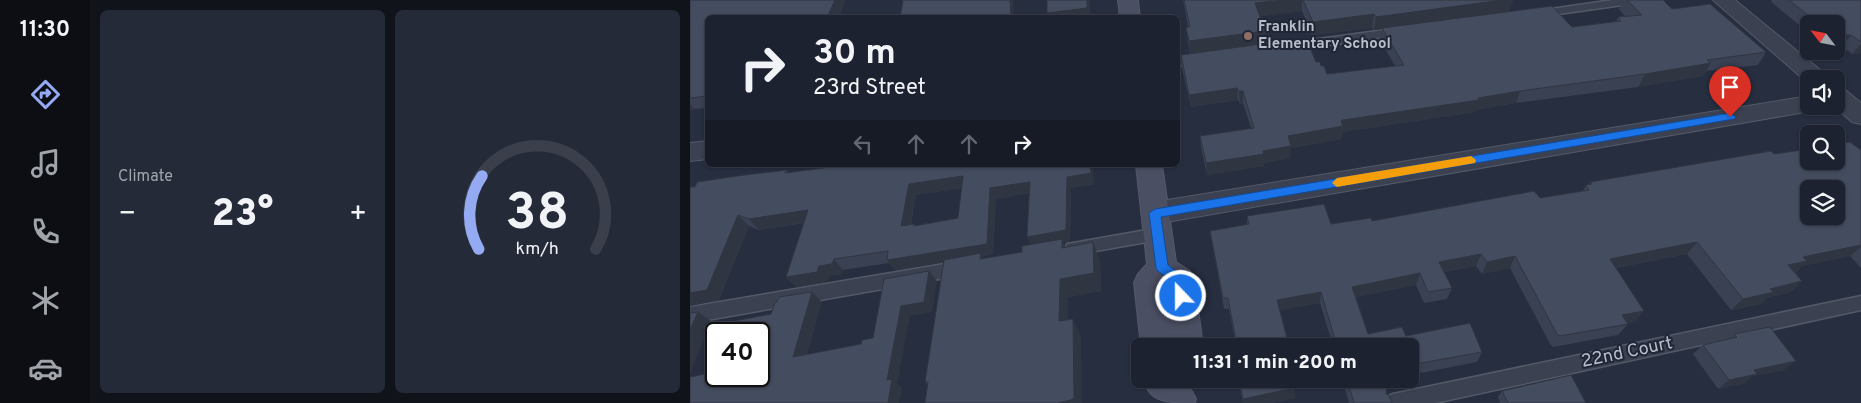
<!DOCTYPE html>
<html lang="en">
<head>
<meta charset="utf-8">
<style>
	:root { --surface:#1d2230; --page:#252a38; --text:#f1f3f6; --muted:#a0a4ab; --line:#3b3f4c; --accent:#94abf4 }
	body { margin:0; font-family:Overpass,sans-serif; background:var(--page); color:var(--text); height:100vh; display:flex; flex-direction:column; font-size:19px; white-space:nowrap }
	* { box-sizing:border-box; margin:0 }
	p { font-size:16px; color:var(--muted) }
	.icon { flex:none; width:28px; height:28px; fill:none; stroke:currentColor; stroke-width:2; stroke-linecap:round; stroke-linejoin:round }
	.map { position:relative; flex:1; overflow:hidden }
	.sheet { display:flex; flex-direction:column; gap:10px; padding:10px; background:#10131a; width:600px }
	.sheet>* { flex:none }
	.top-card { position:absolute; left:15px; top:15px; width:475px; height:152px; border-radius:8px; box-shadow:0 1px 4px #0004,0 0 0 1px var(--line); background:#1d2230; color:var(--text); overflow:hidden }
	.needle { width:32px; rotate:302deg }
	.fabs { position:absolute; left:1110px; top:15px; display:grid; gap:10px }
	.fabs a { display:grid; place-items:center; width:45px; height:45px; border-radius:8px; background:var(--surface); box-shadow:0 1px 4px #0004,0 0 0 1px var(--line); font-size:25px }
	.speed { position:absolute; left:15px; top:322px; display:flex; gap:10px; font-size:25px; font-weight:700; text-align:center }
	.speed>* { display:grid; place-content:center; width:65px; height:65px; border-radius:50%; background:var(--surface); box-shadow:0 1px 4px #0004,0 0 0 1px var(--line); line-height:1 }
	.speed .limit { border:2px solid #111; border-radius:8px; background:#fff; color:#111 }
	.pin { position:absolute; display:grid; place-items:center; width:42px; height:42px; color:#fff; margin:-51px -21px; border-radius:50% 50% 50% 0; rotate:-45deg; box-shadow:0 0 5px #0007 }
	.pin .icon { rotate:45deg }
	.me { position:absolute; width:55px; margin:-28px; rotate:338deg; stroke-linejoin:round; filter:drop-shadow(0 0 4px #0008) }
	.turn { display:flex; align-items:center; gap:18px; height:105px; padding:0 25px; font-size:22px }
	.turn .icon { width:65px; height:65px; stroke-width:2.5 }
	.turn b { display:block; font-size:35px; line-height:42px }
	.lanes { display:flex; align-items:center; height:48px; padding:0 25px; background:#0003; justify-content:center; gap:25px; direction:ltr }
	.lanes .off { opacity:.35 }
	.big { font-size:38px; font-weight:800; line-height:1.1 }
	.sheet .tile { flex:1; display:flex; flex-direction:column; justify-content:center; gap:8px; min-width:0; padding:0 18px; border-radius:8px; background:var(--page) }
	.sheet .dial { align-items:center; gap:0 }
	.dial svg { height:130px; overflow:visible; fill:none; stroke:var(--line); stroke-width:7; stroke-linecap:round; text-anchor:middle }
	.dial text { fill:var(--text); stroke:none }
	.heat { display:flex; justify-content:space-between; align-items:center; font-size:28px; direction:ltr }
	.sheet .tiles { flex:1; display:grid; gap:10px; grid-template-columns:repeat(2,1fr) }
	.trip { position:absolute; left:441px; top:338px; width:288px; height:50px; border-radius:8px; background:var(--surface); box-shadow:0 1px 4px #0004,0 0 0 1px var(--line); font-weight:800; line-height:50px; text-align:center }
	main { display:flex; flex:1; min-height:0 }
	.menu { display:flex; flex-direction:column; width:90px; justify-content:space-around; align-items:center; background:#0c0e13; color:var(--muted) }
	.menu .icon { width:35px; height:35px }
	.menu .current { color:var(--accent) }
	.menu b { font-size:22px; color:var(--text) }
	.map>svg:first-child { display:block }
</style>
</head>
<body>
<main>
<nav class="menu">
<b>11:30</b>
<svg class="icon current" aria-label="directions" viewBox="0 0 24 24"><path d="M12 3l9 9-9 9-9-9zM9 14v-3h6M13 9l2 2-2 2"/></svg>
<svg class="icon" aria-label="music" viewBox="0 0 24 24"><path d="M9 18V5l10-2v13"/><circle cx="6" cy="18" r="3"/><circle cx="16" cy="16" r="3"/></svg>
<svg class="icon" aria-label="phone" viewBox="0 0 24 24"><path d="M5 4h4l2 5-3 2q2 4 5 5l2-3 5 2v4C11 20 4 13 5 4z"/></svg>
<svg class="icon" aria-label="climate" viewBox="0 0 24 24"><path d="M12 3v18M4 7l16 10M4 17L20 7"/></svg>
<svg class="icon" aria-label="car" viewBox="0 0 24 24"><path d="M5 17H2v-5l4-1 3-4h7l3 4 3 1v5h-3M9 17h6M6 11h13"/><circle cx="7" cy="17" r="2"/><circle cx="17" cy="17" r="2"/></svg>
</nav>
<section class="sheet">
<div class="tiles">
<div class="tile"><p>Climate</p>
<div class="heat"><a>−</a><b class="big">23°</b><a>+</a></div>
</div>
<div class="tile dial"><svg viewBox="0 0 100 80">
<path d="M14 69A42 42 0 1 1 86 69"/>
<path d="M14 69A42 42 0 0 1 16 24" stroke="#94abf4"/>
<text x="50" y="56" font-size="32" font-weight="700">38</text>
<text x="50" y="72" font-size="11">km/h</text>
</svg></div>
</div>
</section>
<div class="map">
<svg width="1171" height="403" viewBox="0 0 1171 403">
	<rect width="100%" height="100%" fill="#272e40"/>
	<g fill="none" stroke-linecap="round" stroke-linejoin="round">
		<g stroke="#535967" stroke-width="3">
			<path id="lane" d="M 923,0 L 953,0 L 947,3 L 847,17 L 841,14 L 847,11 Z
				M 710,28 L 716,32 L 714,34 L 599,51 L 593,47 L 599,43 Z
				M 512,55 L 518,59 L 516,62 L 488,66 L 488,58 Z
				M 468,228 L 474,230 L 476,234 L 474,238 L 468,240 L 383,255 L 377,254 L 375,249 L 377,244 L 383,243 Z
				M 272,261 L 278,263 L 280,268 L 278,273 L 272,275 L 0,323 L 0,307 Z
				M 1171,296 L 1171,310 L 745,403 L 694,403 L 696,397 L 703,394 Z"/>
		</g>
		<g stroke="#535967" stroke-width="2">
			<path id="street" d="M 1023,0 L 1045,0 L 1135,74 L 1138,79 L 1119,79 L 1119,84 Z
				M 1146,87 L 1154,89 L 1171,103 L 1171,124 L 1162,122 L 1144,106 L 1146,106 Z
				M 1119,96 L 1119,106 L 1130,106 L 1127,110 L 465,224 L 455,221 L 451,213 L 455,205 L 465,202 Z
				M 18,141 L 18,159 L 0,161 L 0,143 Z"/>
		</g>
		<g stroke="#535967" stroke-width="2">
			<path id="secondary" d="M 428,0 L 448,0 L 450,18 L 430,18 Z
				M 446,165 L 472,165 L 486,262 L 500,271 L 504,280 L 513,346 L 451,346 L 444,283 L 448,274 L 457,264 Z
				M 454,379 C 479,377 495,373 506,399 L 505,403 C 480,403 458,403 454,379 Z"/>
		</g>
		<use href="#lane" fill="#3b4150" fill-rule="evenodd"/>
		<use href="#street" fill="#3b4150" fill-rule="evenodd"/>
		<use href="#secondary" fill="#4a4f63" fill-rule="evenodd"/>
	</g>
	<path fill="#3a4152" fill-rule="evenodd" d="M 0,0 L 18,18 L 18,108 L 5,109 L 0,111 Z
		M 493,0 L 823,0 L 819,11 L 882,27 L 926,22 L 928,17 L 935,17 L 929,9 L 933,0 L 973,0 L 982,9 L 1076,52 L 1068,65 L 1016,71 L 1013,76 L 948,87 L 826,103 L 786,110 L 785,112 L 653,132 L 652,139 L 601,148 L 600,158 L 574,163 L 574,166 L 517,175 L 511,148 L 510,136 L 561,128 L 553,103 L 550,104 L 548,100 L 501,107 L 492,68 L 491,55 L 500,54 L 496,27 L 498,27 ZM 612,11 L 622,35 L 682,28 L 684,30 L 692,29 L 690,40 L 705,66 L 637,74 L 631,66 L 626,62 L 575,44 L 575,31 L 570,16 Z
		M 1082,0 L 1171,0 L 1171,53 L 1162,54 L 1152,46 L 1146,46 L 1146,24 L 1119,24 L 1119,33 L 1081,2 Z
		M 1171,150 L 1171,268 L 1160,256 L 1112,266 L 1105,273 L 1112,281 L 1099,293 L 1078,297 L 1071,304 L 1041,310 L 997,254 L 925,268 L 945,322 L 937,323 L 938,324 L 928,335 L 863,347 L 860,344 L 820,268 L 792,274 L 786,266 L 754,272 L 762,288 L 757,299 L 734,303 L 726,285 L 666,297 L 678,334 L 716,336 L 792,352 L 787,362 L 720,375 L 720,346 L 643,346 L 630,303 L 590,310 L 599,346 L 546,346 L 539,309 L 534,309 L 520,231 L 557,225 L 557,216 L 641,224 L 682,221 L 850,198 L 893,191 L 896,185 L 899,185 L 900,182 L 1084,154 Z
		M 97,170 L 99,173 L 404,184 L 381,188 L 380,241 L 373,242 L 375,247 L 410,261 L 411,291 L 378,297 L 378,320 L 391,336 L 238,385 L 235,382 L 254,262 L 205,270 L 199,263 L 153,270 L 152,274 L 139,276 L 137,282 L 107,287 L 96,277 L 114,223 L 69,230 L 59,226 L 29,300 L 0,306 L 0,187 ZM 272,188 L 268,218 L 226,226 L 224,224 L 221,224 L 226,195 ZM 339,193 L 337,237 L 341,245 L 332,252 L 294,258 L 292,256 L 303,254 L 306,199 Z
		M 1044,334 L 1094,370 L 1063,376 L 1055,383 L 1028,389 L 1003,354 L 1013,345 L 1038,339 Z
		M 548,379 L 603,379 L 605,388 L 605,398 L 582,403 L 553,403 Z
		M 652,379 L 699,379 L 694,380 L 696,394 L 702,403 L 659,403 Z
		M 812,391 L 896,403 L 810,403 L 808,397 Z"/>
	<path fill="#303542" d="M 145,0 L 156,0 L 149,18 L 137,18 Z
		M 320,0 L 323,0 L 324,18 L 321,18 Z
		M 397,0 L 400,0 L 400,18 L 358,18 L 357,13 Z
		M 595,0 L 612,0 L 612,11 L 566,17 L 565,3 Z
		M 812,0 L 823,0 L 819,12 L 684,30 L 686,17 Z
		M 684,14 L 682,28 L 622,35 L 623,22 Z
		M 575,31 L 575,45 L 500,54 L 499,41 Z
		M 1156,35 L 1161,35 L 1152,46 L 1147,46 Z
		M 1171,44 L 1171,53 L 1162,54 Z
		M 1021,63 L 1013,76 L 948,87 L 955,74 Z
		M 547,88 L 548,100 L 501,107 L 499,95 Z
		M 549,91 L 553,91 L 553,103 L 550,104 Z
		M 830,91 L 826,103 L 786,110 L 785,112 L 653,132 L 652,139 L 601,148 L 600,158 L 574,163 L 574,166 L 517,175 L 516,163 L 573,151 L 598,136 L 651,121 L 653,120 Z
		M 0,104 L 5,109 L 0,111 Z
		M 400,165 L 403,165 L 404,184 L 381,188 L 380,241 L 373,242 L 380,258 L 342,247 L 337,237 L 377,177 Z
		M 273,176 L 279,187 L 226,195 L 218,236 L 211,226 L 219,184 Z
		M 340,182 L 345,192 L 306,199 L 303,254 L 292,256 L 302,271 L 290,259 L 290,256 L 205,270 L 197,260 L 297,244 L 300,188 Z
		M 118,210 L 128,220 L 69,230 L 59,219 Z
		M 48,215 L 59,226 L 29,300 L 0,306 L 0,293 Z
		M 403,242 L 410,261 L 411,291 L 378,297 L 378,338 L 369,321 L 370,279 Z
		M 1007,242 L 997,254 L 911,270 L 920,259 Z
		M 1171,245 L 1171,247 L 1160,256 L 1112,266 L 1104,273 L 1098,265 L 1113,257 Z
		M 791,254 L 786,266 L 745,273 L 749,262 Z
		M 825,256 L 820,268 L 792,274 L 797,262 Z
		M 144,259 L 153,270 L 152,274 L 139,276 L 137,282 L 107,287 L 96,277 L 129,266 Z
		M 239,271 L 247,281 L 242,312 L 220,316 L 207,384 L 212,388 L 209,403 L 198,403 L 197,380 L 211,306 Z
		M 730,273 L 726,285 L 661,298 L 662,287 Z
		M 1112,281 L 1099,293 L 1078,297 L 1071,304 L 1041,310 L 1053,299 L 1080,289 Z
		M 122,292 L 132,302 L 114,366 L 103,357 Z
		M 631,292 L 630,303 L 587,311 L 587,300 Z
		M 954,311 L 945,322 L 923,326 L 932,315 Z
		M 8,312 L 21,321 L 0,374 L 0,330 Z
		M 383,319 L 391,336 L 392,403 L 367,403 Z
		M 1106,361 L 1094,370 L 1063,376 L 1055,383 L 1028,389 L 1039,380 L 1064,370 Z
		M 605,388 L 605,398 L 582,403 L 553,403 L 553,399 Z"/>
	<path fill="#444c5f" stroke="#303542" fill-rule="evenodd" d="M 0,0 L 145,0 L 137,18 L 18,18 L 18,96 L 0,98 Z
		M 213,0 L 320,0 L 321,18 L 210,18 Z
		M 357,0 L 397,0 L 397,8 L 357,13 Z
		M 494,0 L 595,0 L 565,3 L 575,31 L 499,41 L 496,27 L 500,27 Z
		M 613,0 L 812,0 L 686,17 L 684,14 L 623,22 Z
		M 937,0 L 973,0 L 982,9 L 1020,4 L 1076,52 L 1017,60 L 1021,63 L 955,74 L 830,91 L 788,98 L 789,100 L 653,120 L 651,121 L 653,126 L 598,136 L 601,146 L 573,151 L 574,154 L 516,163 L 510,136 L 564,128 L 553,91 L 549,91 L 547,88 L 499,95 L 491,55 L 578,43 L 579,45 L 617,41 L 626,62 L 630,62 L 631,66 L 634,66 L 637,74 L 714,65 L 692,28 L 862,6 L 882,27 L 931,21 L 928,17 L 952,15 Z
		M 1099,0 L 1171,0 L 1171,42 L 1161,35 L 1156,35 L 1152,32 L 1146,33 L 1146,24 L 1129,24 Z
		M 1160,142 L 1171,150 L 1171,245 L 1113,257 L 1117,261 L 1098,265 L 1112,281 L 1080,289 L 1084,292 L 1053,299 L 1007,242 L 920,259 L 954,311 L 932,315 L 938,324 L 870,336 L 867,334 L 825,256 L 797,262 L 791,254 L 749,262 L 762,288 L 738,292 L 730,273 L 662,287 L 678,334 L 712,327 L 716,336 L 780,323 L 792,352 L 720,365 L 720,346 L 647,346 L 631,292 L 587,300 L 599,346 L 547,346 L 538,298 L 533,298 L 520,231 L 559,224 L 557,216 L 634,204 L 641,224 L 681,218 L 682,221 L 844,191 L 850,198 L 899,190 L 896,185 L 902,184 L 900,182 L 1081,151 L 1084,154 L 1119,149 L 1119,161 L 1146,161 L 1146,144 ZM 1119,189 L 1146,189 L 1146,216 L 1119,216 Z
		M 156,165 L 400,165 L 401,173 L 377,177 L 376,230 L 337,237 L 340,182 L 300,188 L 297,244 L 197,260 L 198,251 L 144,259 L 142,264 L 129,266 L 127,272 L 96,277 L 118,210 L 59,219 L 48,215 L 17,290 L 0,293 L 0,187 L 5,187 L 7,182 L 47,176 L 97,170 L 95,173 ZM 273,176 L 268,218 L 224,226 L 224,224 L 211,226 L 219,184 Z
		M 372,239 L 372,248 L 403,242 L 404,273 L 370,279 L 369,321 L 383,319 L 384,398 L 381,400 L 367,403 L 235,403 L 238,382 L 235,382 L 254,260 L 291,253 L 290,259 L 332,252 L 332,246 Z
		M 239,271 L 234,302 L 211,306 L 197,380 L 202,379 L 198,403 L 0,403 L 0,377 L 25,372 L 26,370 L 26,376 L 69,376 L 69,334 L 40,334 L 44,321 L 81,314 L 85,303 L 87,302 L 89,297 L 122,292 L 103,357 L 171,344 L 172,340 L 183,338 L 194,279 Z
		M 8,312 L 0,330 L 0,313 Z
		M 1080,327 L 1106,361 L 1064,370 L 1067,374 L 1039,380 L 1013,345 L 1047,337 L 1044,334 Z
		M 881,375 L 896,403 L 818,403 L 812,391 Z
		M 549,379 L 603,379 L 605,388 L 553,399 Z
		M 657,379 L 694,379 L 697,388 L 696,394 L 699,395 L 702,403 L 664,403 Z"/>
	<path fill="#1a73e8" stroke="#114b97" d="M 1040,113 L 1046,117 L 1044,119 L 471,217 L 478,265 L 493,276 L 497,296 L 495,300 L 491,302 L 486,300 L 483,282 L 468,271 L 466,268 L 459,213 L 465,209 Z"/>
	<path fill="#f59e0b" d="M 781,156 L 786,160 L 785,163 L 647,187 L 642,183 L 647,178 Z"/>
	<circle fill="#8d6e63" stroke="#202636" stroke-width="2" cx="558" cy="36" r="5"/>
	<g text-anchor="middle" dominant-baseline="central" stroke-width="4" stroke-linejoin="round" paint-order="stroke">
		<g font-size="15" font-weight="bold" fill="#b8bdca" stroke="#202636" text-anchor="start">
			<text x="568" y="27">Franklin<tspan x="568" dy="17">Elementary School</tspan></text>
		</g>
		<g font-size="18" fill="#b8bdca" stroke="#202636">
			<text transform="translate(937 353) rotate(-12)">22nd Court</text>
		</g>
	</g>
</svg>
<div class="fabs">
<a><svg class="needle" viewBox="-14 -14 28 28"><path d="M0-13l5 13h-10z" fill="#e53935"/><path d="M0 13l5-13h-10z" fill="#a0a4ab"/></svg></a>
<a><svg class="icon" aria-label="sound" viewBox="0 0 24 24"><path d="M4 9h4l5-4v14l-5-4H4zM17 9q2 3 0 6"/></svg></a>
<a><svg class="icon" aria-label="search" viewBox="0 0 24 24"><circle cx="10" cy="10" r="6"/><path d="M15 15l6 6"/></svg></a>
<a><svg class="icon" aria-label="layers" viewBox="0 0 24 24"><path d="M12 4l9 5-9 5-9-5zM3 14l9 5 9-5"/></svg></a>
</div>
<div class="speed"><div class="limit">40</div></div>
<div class="pin" style="left:1040px;top:117px;background:#d93025"><svg class="icon" aria-label="arrive" viewBox="0 0 24 24"><path d="M6 21V4h12l-3 4 3 4H6"/></svg></div>
<svg class="me" style="left:491px;top:296px" viewBox="-20 -20 40 40"><circle r="17" fill="#1a73e8" stroke="#fff" stroke-width="3"/><path d="M0-11L8 9 0 5-8 9z" fill="#fff"/></svg>
<div class="trip">11:31 · 1 min · 200 m</div>
<div class="top-card">
<div class="turn"><svg class="icon" aria-label="right" viewBox="0 0 24 24"><path d="M7 20v-9h11M14 6l5 5-5 5"/></svg><div><b>30 m</b>23rd Street</div></div>
<div class="lanes"><svg class="icon off" aria-label="left" viewBox="0 0 24 24"><path d="M17 20v-9H6M10 6l-5 5 5 5"/></svg><svg class="icon off" aria-label="ahead" viewBox="0 0 24 24"><path d="M12 20V5M6 11l6-6 6 6"/></svg><svg class="icon off" aria-label="ahead" viewBox="0 0 24 24"><path d="M12 20V5M6 11l6-6 6 6"/></svg><svg class="icon" aria-label="right" viewBox="0 0 24 24"><path d="M7 20v-9h11M14 6l5 5-5 5"/></svg></div>
</div>
</div>
</main>
</body>
</html>
